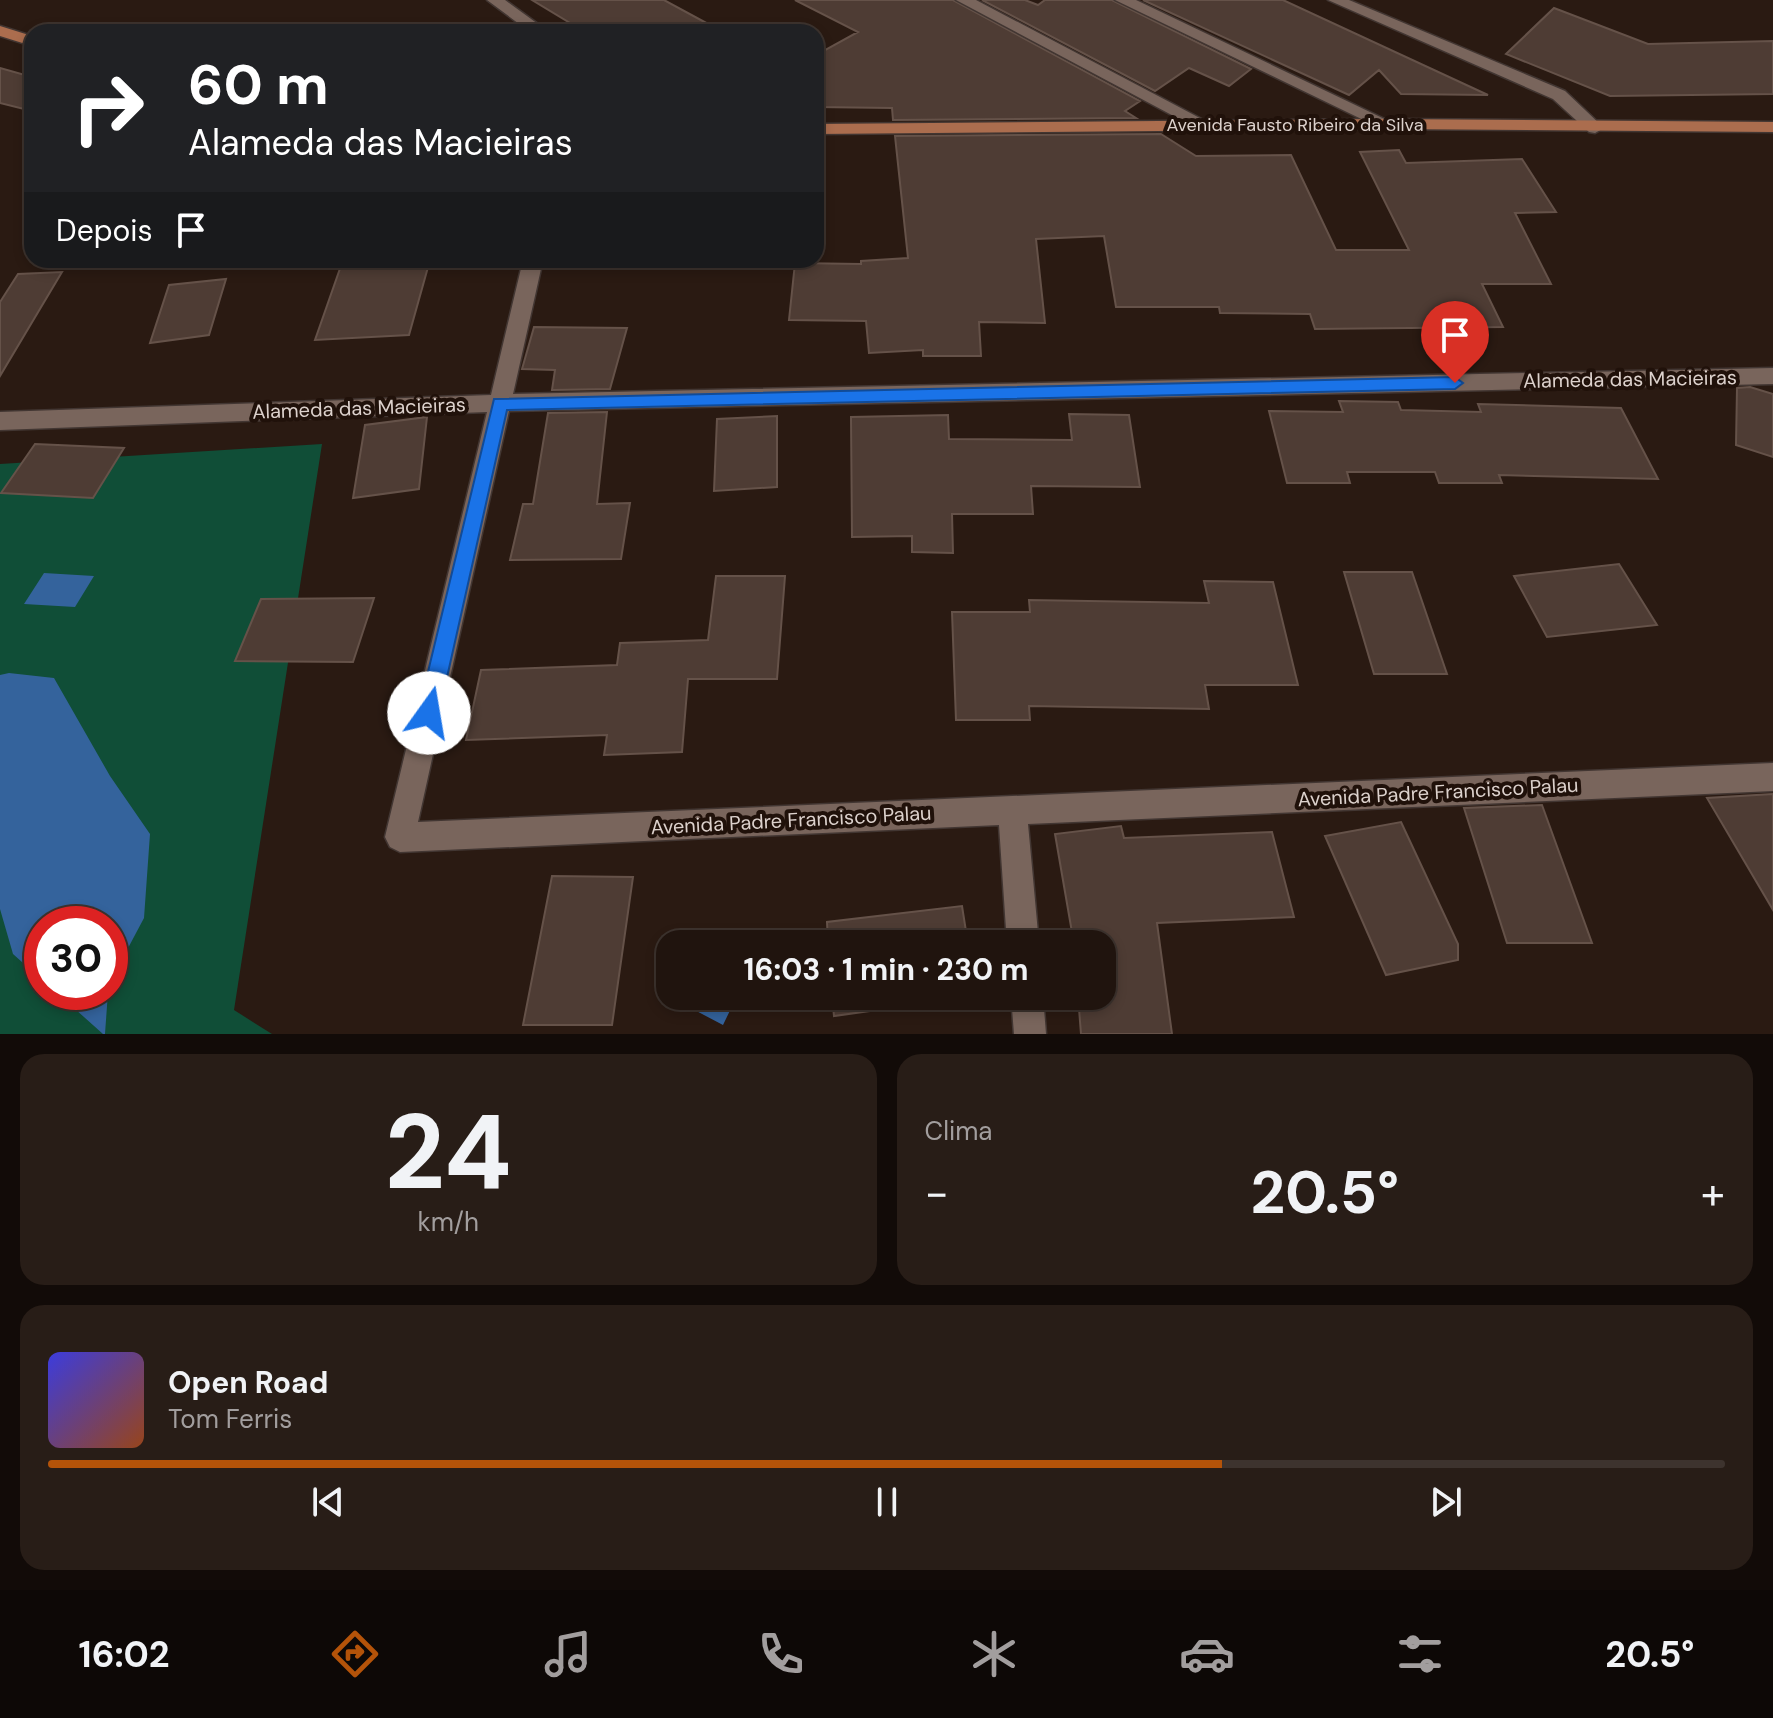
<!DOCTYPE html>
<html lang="pt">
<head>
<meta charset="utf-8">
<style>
	:root { --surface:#20140e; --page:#281d17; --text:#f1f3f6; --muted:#a29e9e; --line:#3d332e; --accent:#b45309 }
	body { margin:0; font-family:"DM Sans",sans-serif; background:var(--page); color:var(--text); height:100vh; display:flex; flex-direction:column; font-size:30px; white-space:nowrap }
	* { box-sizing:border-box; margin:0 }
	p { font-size:26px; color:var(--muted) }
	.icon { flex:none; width:44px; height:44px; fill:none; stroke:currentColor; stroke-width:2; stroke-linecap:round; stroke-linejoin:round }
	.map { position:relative; height:1034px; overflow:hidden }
	.panel { display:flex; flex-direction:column; gap:20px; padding:20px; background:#120b08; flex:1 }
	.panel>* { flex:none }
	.banner { position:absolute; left:24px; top:24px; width:800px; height:244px; border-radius:24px; box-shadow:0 4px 12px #0003,0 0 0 2px var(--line); background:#202124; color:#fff; overflow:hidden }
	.speed { position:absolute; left:24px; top:906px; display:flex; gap:16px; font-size:40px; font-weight:700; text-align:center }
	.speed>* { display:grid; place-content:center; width:104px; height:104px; border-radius:50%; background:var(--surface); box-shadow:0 4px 12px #0003,0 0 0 2px var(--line); line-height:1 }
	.speed .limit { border:12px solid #d22; background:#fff; color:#111 }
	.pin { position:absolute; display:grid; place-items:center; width:68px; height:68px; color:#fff; margin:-82px -34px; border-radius:50% 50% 50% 0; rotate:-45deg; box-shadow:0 0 8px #0007 }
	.pin .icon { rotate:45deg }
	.me { position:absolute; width:88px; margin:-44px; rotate:13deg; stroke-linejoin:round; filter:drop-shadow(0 0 6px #0008) }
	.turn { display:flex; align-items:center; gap:28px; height:168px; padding:0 32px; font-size:36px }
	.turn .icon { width:104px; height:104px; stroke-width:2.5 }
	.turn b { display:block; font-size:56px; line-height:68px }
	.then { display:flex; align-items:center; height:76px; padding:0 32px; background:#0003; gap:16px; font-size:30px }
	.big { font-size:60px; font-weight:700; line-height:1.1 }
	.panel .widget { flex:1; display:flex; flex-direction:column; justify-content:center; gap:12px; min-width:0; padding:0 28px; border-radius:24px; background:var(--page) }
	.panel .dial { align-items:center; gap:0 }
	.dial b { font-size:104px; line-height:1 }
	.song { display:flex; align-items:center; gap:24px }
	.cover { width:96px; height:96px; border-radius:12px; background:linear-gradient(135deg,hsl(240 70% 55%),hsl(20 70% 35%)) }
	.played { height:8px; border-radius:4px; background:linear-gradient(90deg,var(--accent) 70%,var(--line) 70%) }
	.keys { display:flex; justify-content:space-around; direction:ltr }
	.heat { display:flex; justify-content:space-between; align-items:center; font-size:44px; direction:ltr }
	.panel .tiles { flex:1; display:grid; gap:20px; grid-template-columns:1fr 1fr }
	.widget:last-child { grid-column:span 2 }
	.trip { position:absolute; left:656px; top:930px; width:460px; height:80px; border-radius:24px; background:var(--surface); box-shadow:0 4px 12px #0003,0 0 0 2px var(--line); font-weight:700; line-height:80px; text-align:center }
	.menu { display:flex; height:128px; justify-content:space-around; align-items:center; background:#0d0806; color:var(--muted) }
	.menu .icon { width:56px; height:56px }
	.menu .active { color:var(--accent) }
	.menu b { font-size:36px; color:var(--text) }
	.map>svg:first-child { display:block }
</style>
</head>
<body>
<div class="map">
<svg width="1773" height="1034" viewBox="0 0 1773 1034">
	<rect width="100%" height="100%" fill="#2a1a12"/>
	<path fill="#104e37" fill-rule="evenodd" d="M 322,444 L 234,1010 L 272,1034 L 0,1034 L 0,464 ZM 42,924 L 110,924 L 110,992 L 42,992 Z"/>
	<path fill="#34639c" d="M 44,573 L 94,576 L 75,607 L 24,604 Z
		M 9,673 L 54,678 L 110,776 L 150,834 L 144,918 L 110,982 L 110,924 L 42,924 L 42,980 L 13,954 L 0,909 L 0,675 Z
		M 56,992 L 108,992 L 105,1034 L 103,1034 Z
		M 689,996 L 737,996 L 723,1025 L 685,1005 Z"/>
	<path fill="#4e3c34" stroke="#655249" stroke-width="2" d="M 532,0 L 664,0 L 723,32 L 585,32 Z
		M 795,0 L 953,0 L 1140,101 L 1125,111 L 1136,118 L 893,120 L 892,108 L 816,107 L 816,55 L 858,32 Z
		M 982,0 L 1025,0 L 1038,5 L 1045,0 L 1112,0 L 1251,69 L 1229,86 L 1189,68 L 1155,91 Z
		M 1143,0 L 1283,0 L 1488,95 L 1401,94 L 1379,70 L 1349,95 Z
		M 1554,8 L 1648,44 L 1773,41 L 1773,94 L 1610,96 L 1506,54 Z
		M 0,68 L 32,77 L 32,111 L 0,103 Z
		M 1161,134 L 1196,156 L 1291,155 L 1336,250 L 1409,250 L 1360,152 L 1399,150 L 1406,163 L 1522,159 L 1556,212 L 1515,213 L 1551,284 L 1482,284 L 1503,327 L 1315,329 L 1310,314 L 1220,313 L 1219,307 L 1116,307 L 1104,236 L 1036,239 L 1045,323 L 979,322 L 981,356 L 923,356 L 923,350 L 869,353 L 866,321 L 789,320 L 795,263 L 861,264 L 861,261 L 908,258 L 895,136 Z
		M 343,260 L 430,260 L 409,335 L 315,340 Z
		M 62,272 L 0,376 L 0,302 L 18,274 Z
		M 226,279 L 209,335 L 150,343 L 169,285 Z
		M 534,327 L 627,328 L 610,389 L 552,390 L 555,370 L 522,369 Z
		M 1750,387 L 1773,394 L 1773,457 L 1736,445 L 1737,388 Z
		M 1339,401 L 1398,402 L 1401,410 L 1481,412 L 1478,404 L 1621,408 L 1658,479 L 1499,475 L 1502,483 L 1439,483 L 1435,472 L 1347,472 L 1350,483 L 1287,483 L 1269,411 L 1343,412 Z
		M 607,412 L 597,504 L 630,503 L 621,559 L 510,560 L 523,504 L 533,504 L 548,413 Z
		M 1069,414 L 1129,415 L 1140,487 L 1031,486 L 1033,514 L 952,514 L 953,553 L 912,552 L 912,536 L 852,537 L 851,417 L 948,415 L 949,439 L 1072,440 Z
		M 777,416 L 777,487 L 714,491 L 717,419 Z
		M 427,417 L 419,489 L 353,498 L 365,425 Z
		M 35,444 L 124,448 L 93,498 L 1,493 Z
		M 1619,564 L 1657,625 L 1547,637 L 1514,576 Z
		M 1344,572 L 1412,572 L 1447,674 L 1374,674 Z
		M 716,576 L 785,576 L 777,679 L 688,679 L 682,752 L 604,755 L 607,735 L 466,740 L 481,670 L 617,665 L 620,643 L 708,640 Z
		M 1204,581 L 1273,582 L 1298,685 L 1205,685 L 1209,709 L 1029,706 L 1030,720 L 956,720 L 952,612 L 1030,612 L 1029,600 L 1209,603 Z
		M 374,598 L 353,662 L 235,661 L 261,599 Z
		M 1773,794 L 1773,910 L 1707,798 Z
		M 1542,805 L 1592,943 L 1507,943 L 1464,808 Z
		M 1401,822 L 1458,944 L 1458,960 L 1386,975 L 1325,836 Z
		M 1121,826 L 1124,838 L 1272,832 L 1294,917 L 1157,923 L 1172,1034 L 1081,1034 L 1078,996 L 1102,996 L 1102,944 L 1074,944 L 1055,834 Z
		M 552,876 L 633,877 L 612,1025 L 523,1025 Z
		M 962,906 L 968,944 L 828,944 L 827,922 Z
		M 832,996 L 976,996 L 834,1016 Z"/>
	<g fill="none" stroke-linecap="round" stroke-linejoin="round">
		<g stroke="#423632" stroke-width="3">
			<path id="minor" d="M 487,0 L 505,0 L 549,32 L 530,32 Z
				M 956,0 L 976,0 L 1213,125 L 1204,130 L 1198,129 Z
				M 1115,0 L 1136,0 L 1395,124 L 1386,129 L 1380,128 Z
				M 1328,0 L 1349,0 L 1565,91 L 1604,128 L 1595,133 L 1589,132 L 1553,99 Z
				M 523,260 L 543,260 L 513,394 L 1773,368 L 1773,384 L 509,411 L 418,822 L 1773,763 L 1773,791 L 1028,824 L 1039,944 L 1007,944 L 999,825 L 400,852 L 390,847 L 385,837 L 487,412 L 0,430 L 0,412 L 491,395 Z
				M 1011,996 L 1043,996 L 1046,1034 L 1014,1034 Z"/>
		</g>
		<g stroke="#423632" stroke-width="3">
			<path id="major" d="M 0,26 L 32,36 L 32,46 L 0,36 Z
				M 1386,119 L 1773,122 L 1773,132 L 1386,129 L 816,134 L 816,124 Z"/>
		</g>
		<use href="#minor" fill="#79655c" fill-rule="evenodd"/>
		<use href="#major" fill="#ab6d4e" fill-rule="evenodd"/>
	</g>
	<path fill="#1a73e8" stroke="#114b97" stroke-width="2" d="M 1455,377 L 1463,383 L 1455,389 L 507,410 L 439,713 L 436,720 L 429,723 L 422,720 L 418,713 L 494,399 Z"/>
	<g text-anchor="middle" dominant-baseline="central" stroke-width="8" stroke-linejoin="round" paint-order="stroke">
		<g font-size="18" fill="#dcd1cc" stroke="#20110a">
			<text x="1295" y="125">Avenida Fausto Ribeiro da Silva</text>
		</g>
		<g font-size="20" fill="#dcd1cc" stroke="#20110a">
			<text transform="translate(1630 379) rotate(-1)">Alameda das Macieiras</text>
			<text transform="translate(359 408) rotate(-2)">Alameda das Macieiras</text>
			<text transform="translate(1438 792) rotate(-3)">Avenida Padre Francisco Palau</text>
			<text transform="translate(791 820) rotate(-3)">Avenida Padre Francisco Palau</text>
		</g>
	</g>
</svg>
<div class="speed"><div class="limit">30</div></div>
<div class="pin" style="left:1455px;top:383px;background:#d93025"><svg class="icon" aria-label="arrive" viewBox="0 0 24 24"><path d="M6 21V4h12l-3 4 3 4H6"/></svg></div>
<svg class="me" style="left:429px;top:713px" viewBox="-20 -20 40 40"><circle r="19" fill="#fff"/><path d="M0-13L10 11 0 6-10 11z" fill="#1a73e8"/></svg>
<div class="trip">16:03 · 1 min · 230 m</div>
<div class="banner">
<div class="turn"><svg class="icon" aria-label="right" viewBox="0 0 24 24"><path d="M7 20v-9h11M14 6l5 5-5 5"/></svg><div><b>60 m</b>Alameda das Macieiras</div></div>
<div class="then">Depois<svg class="icon" aria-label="arrive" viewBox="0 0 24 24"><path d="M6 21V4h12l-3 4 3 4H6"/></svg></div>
</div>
</div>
<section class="panel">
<div class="tiles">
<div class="widget dial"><b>24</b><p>km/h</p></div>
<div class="widget"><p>Clima</p>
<div class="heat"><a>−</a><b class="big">20.5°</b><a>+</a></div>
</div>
<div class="widget">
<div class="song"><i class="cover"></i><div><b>Open Road</b><p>Tom Ferris</p></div></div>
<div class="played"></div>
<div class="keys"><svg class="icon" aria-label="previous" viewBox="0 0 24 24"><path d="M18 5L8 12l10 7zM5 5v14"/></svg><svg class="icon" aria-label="pause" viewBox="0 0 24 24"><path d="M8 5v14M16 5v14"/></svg><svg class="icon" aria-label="next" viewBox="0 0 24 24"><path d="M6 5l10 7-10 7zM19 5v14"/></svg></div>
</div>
</div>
</section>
<nav class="menu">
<b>16:02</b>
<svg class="icon active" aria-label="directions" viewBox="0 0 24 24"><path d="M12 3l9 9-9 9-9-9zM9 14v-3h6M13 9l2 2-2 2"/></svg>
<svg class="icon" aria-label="music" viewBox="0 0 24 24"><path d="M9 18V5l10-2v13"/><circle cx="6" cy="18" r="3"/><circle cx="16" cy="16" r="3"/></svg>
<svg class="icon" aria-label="phone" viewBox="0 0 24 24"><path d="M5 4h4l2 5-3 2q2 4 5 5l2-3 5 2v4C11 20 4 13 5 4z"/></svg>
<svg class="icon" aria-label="climate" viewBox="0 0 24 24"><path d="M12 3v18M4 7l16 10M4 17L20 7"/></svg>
<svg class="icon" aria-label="car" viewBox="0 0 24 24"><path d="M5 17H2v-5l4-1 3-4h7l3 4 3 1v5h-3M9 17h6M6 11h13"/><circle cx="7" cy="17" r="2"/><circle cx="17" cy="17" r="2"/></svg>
<svg class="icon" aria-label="filters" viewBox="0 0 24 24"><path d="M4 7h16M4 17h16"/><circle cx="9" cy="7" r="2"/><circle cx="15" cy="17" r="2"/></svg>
<b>20.5°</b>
</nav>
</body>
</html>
